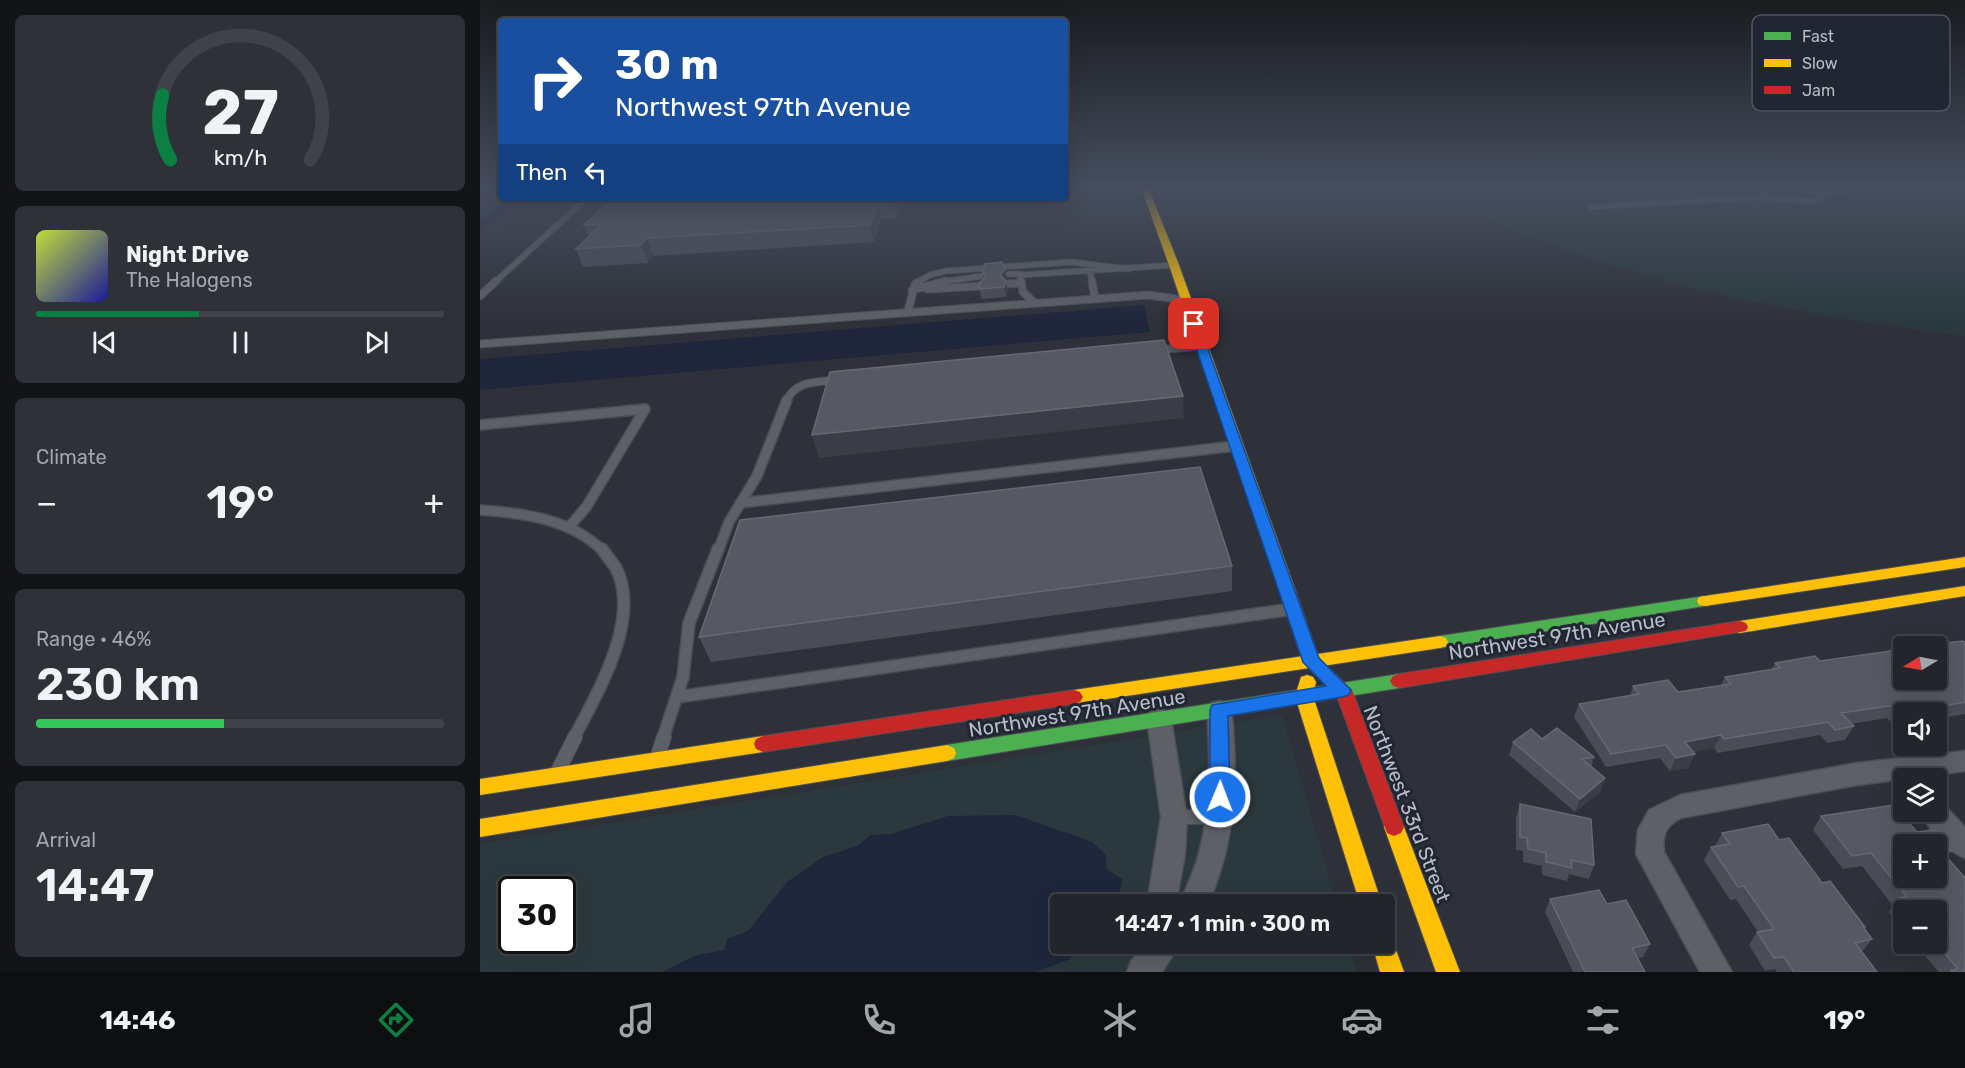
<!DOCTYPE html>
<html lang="en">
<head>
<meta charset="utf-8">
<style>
	:root { --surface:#22252b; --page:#2e3137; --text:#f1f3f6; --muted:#a2a5a9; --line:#3f4247; --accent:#0b8043 }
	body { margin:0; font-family:Rubik,sans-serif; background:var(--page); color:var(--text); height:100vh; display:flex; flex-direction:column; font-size:22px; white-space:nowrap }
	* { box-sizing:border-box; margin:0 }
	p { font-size:20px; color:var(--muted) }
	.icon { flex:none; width:33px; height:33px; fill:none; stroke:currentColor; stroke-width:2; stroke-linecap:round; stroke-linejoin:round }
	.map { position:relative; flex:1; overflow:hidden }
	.drawer { display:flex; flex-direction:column; gap:15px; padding:15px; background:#131418; width:480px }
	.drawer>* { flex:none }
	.banner { position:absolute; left:18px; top:18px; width:570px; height:183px; border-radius:6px; box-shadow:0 6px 24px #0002,0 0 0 2px var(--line); background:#1a4fa0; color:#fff; overflow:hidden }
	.needle { width:39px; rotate:260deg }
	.tools { position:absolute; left:1413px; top:636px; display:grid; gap:12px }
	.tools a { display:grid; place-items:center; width:54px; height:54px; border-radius:6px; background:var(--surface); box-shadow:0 6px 24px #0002,0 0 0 2px var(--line); font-size:30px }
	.speed { position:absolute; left:18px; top:876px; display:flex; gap:12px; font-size:30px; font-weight:700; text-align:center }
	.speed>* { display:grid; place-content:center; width:78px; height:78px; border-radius:50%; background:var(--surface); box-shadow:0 6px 24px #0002,0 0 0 2px var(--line); line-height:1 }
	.speed .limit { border:3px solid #111; border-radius:9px; background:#fff; color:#111 }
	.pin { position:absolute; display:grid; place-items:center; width:51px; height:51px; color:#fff; margin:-26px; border-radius:12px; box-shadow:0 3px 9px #0006 }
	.me { position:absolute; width:66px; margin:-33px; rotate:1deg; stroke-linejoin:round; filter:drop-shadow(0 0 4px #0008) }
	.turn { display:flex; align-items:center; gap:21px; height:126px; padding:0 18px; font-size:27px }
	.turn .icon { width:78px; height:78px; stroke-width:2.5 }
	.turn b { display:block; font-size:42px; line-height:51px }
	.then { display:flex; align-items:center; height:57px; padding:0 18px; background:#0003; gap:12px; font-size:22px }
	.big { font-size:45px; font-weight:600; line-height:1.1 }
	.drawer .card { flex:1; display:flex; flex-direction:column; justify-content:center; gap:9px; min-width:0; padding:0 21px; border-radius:9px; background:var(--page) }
	.drawer .dial { align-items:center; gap:0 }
	.dial svg { height:156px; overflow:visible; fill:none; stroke:var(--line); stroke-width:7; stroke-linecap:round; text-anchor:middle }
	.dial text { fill:var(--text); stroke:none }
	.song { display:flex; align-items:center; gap:18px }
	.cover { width:72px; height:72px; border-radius:9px; background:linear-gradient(135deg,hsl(70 70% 55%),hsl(240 70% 35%)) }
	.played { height:6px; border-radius:3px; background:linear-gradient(90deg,var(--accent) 40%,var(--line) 40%) }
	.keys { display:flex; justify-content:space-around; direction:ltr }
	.heat { display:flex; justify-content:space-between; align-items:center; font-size:33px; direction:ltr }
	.charge { height:9px; border-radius:4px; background:linear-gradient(90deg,#34c759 46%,var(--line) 0) }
	.trip { position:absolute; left:570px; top:894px; width:345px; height:60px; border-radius:6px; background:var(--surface); box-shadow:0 6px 24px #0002,0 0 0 2px var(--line); font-weight:600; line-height:60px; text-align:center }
	.tabs { display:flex; height:96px; justify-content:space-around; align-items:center; background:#0e0f11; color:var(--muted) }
	.tabs .icon { width:42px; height:42px }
	.tabs .selected { color:var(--accent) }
	.tabs b { font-size:27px; color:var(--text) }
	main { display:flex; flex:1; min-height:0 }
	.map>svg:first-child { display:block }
</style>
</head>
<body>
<main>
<section class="drawer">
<div class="card dial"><svg viewBox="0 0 100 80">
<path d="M14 69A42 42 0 1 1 86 69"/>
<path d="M14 69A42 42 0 0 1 10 36" stroke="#0b8043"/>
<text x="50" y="56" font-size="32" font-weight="700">27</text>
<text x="50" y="72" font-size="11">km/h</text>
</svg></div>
<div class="card">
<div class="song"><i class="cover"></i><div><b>Night Drive</b><p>The Halogens</p></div></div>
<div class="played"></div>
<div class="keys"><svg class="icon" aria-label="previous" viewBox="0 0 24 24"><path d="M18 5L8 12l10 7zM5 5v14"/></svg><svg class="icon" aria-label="pause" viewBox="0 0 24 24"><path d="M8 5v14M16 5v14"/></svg><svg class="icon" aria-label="next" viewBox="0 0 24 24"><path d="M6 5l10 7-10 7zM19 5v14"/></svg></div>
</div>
<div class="card"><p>Climate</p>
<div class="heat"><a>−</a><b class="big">19°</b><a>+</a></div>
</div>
<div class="card"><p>Range · 46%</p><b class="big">230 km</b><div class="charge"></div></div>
<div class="card"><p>Arrival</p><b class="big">14:47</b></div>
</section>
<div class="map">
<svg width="1485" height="972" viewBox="0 0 1485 972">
	<rect width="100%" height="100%" fill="#2e3139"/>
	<path fill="#2b393e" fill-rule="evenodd" d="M 953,187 L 1485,187 L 1485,336 C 1349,319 1214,295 1085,250 C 1040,234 991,216 953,187 Z
		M 802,715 L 857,904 L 580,904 L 580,944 L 869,944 L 877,972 L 0,972 L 0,844 ZM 32,890 L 82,890 L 82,940 L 32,940 Z"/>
	<path fill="#1f263b" d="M 664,305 L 670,332 L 0,390 L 0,359 Z
		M 536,815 L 612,842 L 626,855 L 626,868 L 642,879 L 640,892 L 633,897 L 624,892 L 606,895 L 603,904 L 580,904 L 580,944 L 597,944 L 590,959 L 556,972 L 182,972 L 217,955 L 244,950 L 247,939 L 268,931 L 307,882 L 343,857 L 377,846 L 391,835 L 411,834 L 468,816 Z"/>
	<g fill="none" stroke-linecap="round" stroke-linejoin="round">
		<path fill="#1f263b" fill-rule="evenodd" d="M 29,198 L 42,198 L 0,230 L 0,220 Z"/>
		<g stroke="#4b4e56" stroke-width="7">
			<path id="lane-far4" d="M 1311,187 L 1342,192
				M 1279,197 L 1291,188 L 1309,187
				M 1110,207 L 1279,197 L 1333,201 L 1342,198 L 1342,192 L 1393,187
				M 610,271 L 612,282
				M 528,274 L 540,274
				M 15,282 L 107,198
				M 438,282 L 450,275 L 466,271 L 591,262 L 648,269
				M 460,282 L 502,276
				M 541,282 L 540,275 L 694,265"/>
		</g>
		<g stroke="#4b4e56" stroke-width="9">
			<path id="lane-far3" d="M 541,281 L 543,292 L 555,303
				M 612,281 L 615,299
				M 527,284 L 540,283
				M 447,289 L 502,286
				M 432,290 L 466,281
				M 0,296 L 16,281
				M 428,311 L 435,284 L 440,281
				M 0,344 L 668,295 L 705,300
				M 676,350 L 721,346
				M 306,402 C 315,380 337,382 357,380"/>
		</g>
		<g stroke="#4b4e56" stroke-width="12">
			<path id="lane-far2" d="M 0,425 L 165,409 L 107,506 L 90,526
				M 260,503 L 755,446
				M 0,510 C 43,513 91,519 123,551
				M 238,551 L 249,522 L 277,476 L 307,400"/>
		</g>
		<g stroke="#4b4e56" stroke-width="14">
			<path id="lane-far1" d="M 197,697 L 812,609
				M 94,738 C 117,693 162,619 136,568 C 132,562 126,555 122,549
				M 183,738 L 203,677 L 209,623 L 238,549"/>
		</g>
		<g stroke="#4b4e56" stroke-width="16">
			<path id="lane" d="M 178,755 L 184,737
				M 78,771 L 95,737
				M 697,817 L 737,817"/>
		</g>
		<g stroke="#4b4e56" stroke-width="3">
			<path id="street" d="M 739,701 L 747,703 C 754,715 753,731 754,745 C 757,800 751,853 728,904 L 700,904 C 705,889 713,874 718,857 C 731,809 731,759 727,710 L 731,703 Z
				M 679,709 L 688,712 L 691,719 L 707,817 L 705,854 L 696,904 L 667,904 L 681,817 L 667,719 L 670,712 Z
				M 1485,751 L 1485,771 L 1377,785 L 1201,818 C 1186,826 1182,834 1184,852 L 1252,972 L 1220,972 L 1156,854 L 1158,830 L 1169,810 L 1200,795 L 1377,763 Z
				M 1456,801 L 1463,804 L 1485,827 L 1485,858 C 1468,852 1447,828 1441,812 L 1456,812 Z
				M 666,944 L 700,944 L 682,972 L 647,972 L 651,961 Z"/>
		</g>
		<g stroke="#4b4e56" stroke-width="2">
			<path id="fast" d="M 1225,596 L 1231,597 L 1233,601 L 1231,605 L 960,648 L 954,646 L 952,642 L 954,638 L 960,636 Z
				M 919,674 L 925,676 L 928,681 L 925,686 L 919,688 L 467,761 L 460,758 L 458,753 L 460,748 L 467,745 Z"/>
		</g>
		<g stroke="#4b4e56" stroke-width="2">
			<path id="slow" d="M 661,187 L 668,187 L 699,265 L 816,592 L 814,596 L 802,596 L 800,592 L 689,265 Z
				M 1485,557 L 1485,567 L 1225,606 L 1219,605 L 1217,601 L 1219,597 L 1225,596 Z
				M 1485,586 L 1485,596 L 1260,633 L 1254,631 L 1252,627 L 1254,623 L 1260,621 Z
				M 960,636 L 966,638 L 968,642 L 966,646 L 960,648 L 594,704 L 588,702 L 585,697 L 588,692 L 594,690 Z
				M 827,675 L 833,677 L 836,682 L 833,696 L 902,904 L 880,904 L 815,696 L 821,677 Z
				M 283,736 L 290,739 L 292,744 L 290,749 L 283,752 L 0,795 L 0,779 Z
				M 467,745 L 474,748 L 476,753 L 474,758 L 467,761 L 0,837 L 0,819 Z
				M 914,818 L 921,821 L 924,827 L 980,972 L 956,972 L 904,827 L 907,821 Z
				M 904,933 L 911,936 L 924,972 L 900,972 L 892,944 L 904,944 Z"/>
		</g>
		<g stroke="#4b4e56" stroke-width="2">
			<path id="jam" d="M 808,587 L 814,588 L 816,592 L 839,659 L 872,690 L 924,827 L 921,833 L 914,836 L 907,833 L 856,694 L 823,662 L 800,592 L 802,588 Z
				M 1260,621 L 1266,623 L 1268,627 L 1266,631 L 919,688 L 913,686 L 910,681 L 913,676 L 919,674 Z
				M 594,690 L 600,692 L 603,697 L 600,702 L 594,704 L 283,752 L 276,749 L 274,744 L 276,739 L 283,736 Z"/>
		</g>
		<use href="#lane-far4" stroke="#5e6067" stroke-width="5"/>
		<use href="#lane-far3" stroke="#5e6067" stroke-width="7"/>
		<use href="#lane-far2" stroke="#5e6067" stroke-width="9"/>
		<use href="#lane-far1" stroke="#5e6067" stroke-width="11"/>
		<use href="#lane" stroke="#5e6067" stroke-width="14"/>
		<use href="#street" fill="#5e6067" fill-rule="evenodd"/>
		<use href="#fast" fill="#4caf50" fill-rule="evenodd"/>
		<use href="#slow" fill="#ffc107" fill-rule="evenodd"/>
		<use href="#jam" fill="#c62828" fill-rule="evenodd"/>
	</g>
	<path fill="#4a4d56" d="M 424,198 L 418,218 L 401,219 L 394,242 L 174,256 L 168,263 L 103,267 L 96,249 L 109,236 L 104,225 Z
		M 525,269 L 526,278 L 525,280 L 528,291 L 526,297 L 501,299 L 500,289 L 503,279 L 502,271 Z
		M 752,566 L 752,591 L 231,662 L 219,637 Z
		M 1485,642 L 1485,714 L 1456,719 L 1456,712 L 1424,712 L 1424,719 L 1410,721 L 1407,718 L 1371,724 L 1374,726 L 1365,740 L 1347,743 L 1340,735 L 1238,753 L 1234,748 L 1213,752 L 1215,754 L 1208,768 L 1190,771 L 1180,758 L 1126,767 L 1094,717 L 1099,704 L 1150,696 L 1153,686 L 1198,692 L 1241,685 L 1245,677 L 1292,669 L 1295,663 L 1340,661 Z
		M 1062,739 L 1114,757 L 1111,767 L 1125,778 L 1120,792 L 1095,812 L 1029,755 L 1033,742 Z
		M 1040,804 L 1114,865 L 1109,879 L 1089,874 L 1087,881 L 1062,875 L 1062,866 L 1043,862 L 1043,851 L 1036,850 L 1036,818 Z
		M 1341,816 L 1437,832 L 1471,851 L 1467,856 L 1485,972 L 1459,972 L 1435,944 L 1456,944 L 1456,910 L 1424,910 L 1424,929 L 1409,912 L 1413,906 L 1382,866 L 1363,869 L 1333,830 Z
		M 1242,833 L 1299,840 L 1385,927 L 1384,929 L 1392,939 L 1382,952 L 1397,972 L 1297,972 L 1295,969 L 1285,971 L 1269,945 L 1277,932 L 1278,932 L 1256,899 L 1250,900 L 1224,860 L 1231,847 L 1235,846 Z
		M 1070,899 L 1127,904 L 1170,944 L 1163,957 L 1158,958 L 1165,972 L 1093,972 L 1065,912 Z"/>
	<path fill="#3a3d45" d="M 416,198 L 424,198 L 418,218 L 415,202 Z
		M 398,203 L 401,219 L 394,242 L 390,225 Z
		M 167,238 L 174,256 L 168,263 L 161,245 Z
		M 525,269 L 526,278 L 522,285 L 520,275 Z
		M 526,281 L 528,291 L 526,297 L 524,287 Z
		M 703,396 L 704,418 L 339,458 L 332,435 Z
		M 1241,735 L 1234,748 L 1199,755 L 1205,742 Z
		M 1215,754 L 1208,768 L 1190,771 L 1196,758 Z
		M 1125,778 L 1120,792 L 1095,812 L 1100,799 Z"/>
	<path fill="#565962" stroke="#666972" stroke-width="1.5" fill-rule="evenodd" d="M 133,198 L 416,198 L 415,202 L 398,203 L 390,225 L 167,238 L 161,245 L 96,249 L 122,224 L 104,225 Z
		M 522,262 L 525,269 L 520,275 L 526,281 L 524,287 L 500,289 L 500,282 L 506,277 L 502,271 L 505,268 L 504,264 Z
		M 684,340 L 703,396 L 332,435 L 350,372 Z
		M 720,467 L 752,566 L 219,637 L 260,520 Z
		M 1483,641 L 1485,642 L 1485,702 L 1453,708 L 1448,703 L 1418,708 L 1415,705 L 1361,713 L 1374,726 L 1355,730 L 1348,722 L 1244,739 L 1241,735 L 1205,742 L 1215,754 L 1196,758 L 1186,745 L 1131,754 L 1099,704 L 1159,694 L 1153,686 L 1188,680 L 1198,692 L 1251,684 L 1245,677 L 1300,668 L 1295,663 L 1335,656 L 1340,661 L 1424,649 L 1424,680 L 1456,680 L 1456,646 L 1442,646 Z
		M 1077,728 L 1114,757 L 1102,759 L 1125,778 L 1100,799 L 1033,742 L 1051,729 L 1062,739 Z
		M 1040,804 L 1111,819 L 1114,865 L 1091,860 L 1092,868 L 1066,862 L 1066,853 L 1048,849 L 1047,838 L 1040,837 Z
		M 1413,805 L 1437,832 L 1452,830 L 1471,851 L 1463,853 L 1485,878 L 1485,972 L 1472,972 L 1471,970 L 1478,969 L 1456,943 L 1456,910 L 1429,910 L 1419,898 L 1427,897 L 1391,853 L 1372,856 L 1341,816 ZM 1424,844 L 1456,844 L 1456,878 L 1424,878 Z
		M 1288,824 L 1299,840 L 1309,838 L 1342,883 L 1350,881 L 1385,927 L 1383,927 L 1392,939 L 1375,943 L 1397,972 L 1314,972 L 1304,957 L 1294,958 L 1277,932 L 1294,929 L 1264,886 L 1258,887 L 1231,847 L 1250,844 L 1242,833 Z
		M 1119,890 L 1127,904 L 1146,900 L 1170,944 L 1152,948 L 1165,972 L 1105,972 L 1070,899 Z"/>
	<linearGradient id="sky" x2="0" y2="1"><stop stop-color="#191b1f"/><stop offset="0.58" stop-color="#464e5f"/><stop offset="1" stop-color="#464e5f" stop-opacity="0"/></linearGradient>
	<rect width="1485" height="323" fill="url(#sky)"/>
	<path fill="#1a73e8" stroke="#114b97" stroke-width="1.5" d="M 714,321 L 719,324 L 839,658 L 871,690 L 869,695 L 862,697 L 748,716 L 750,797 L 747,803 L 740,806 L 733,803 L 730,797 L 730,710 L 732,705 L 846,686 L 823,662 L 708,324 Z"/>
	<g text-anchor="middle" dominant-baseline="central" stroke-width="6" stroke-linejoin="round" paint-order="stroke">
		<g font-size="20" fill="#b9bdc9" stroke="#212633">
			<text transform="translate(1077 636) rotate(-9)">Northwest 97th Avenue</text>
			<text transform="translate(597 713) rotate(-9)">Northwest 97th Avenue</text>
			<text transform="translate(927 804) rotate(69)">Northwest 33rd Street</text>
		</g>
	</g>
	<rect x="1272" y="15" width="198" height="96" rx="9" fill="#212633" stroke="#4f5360" stroke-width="1.5"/>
	<rect x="1284" y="32" width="27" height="8" fill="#4caf50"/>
	<rect x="1284" y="59" width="27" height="8" fill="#ffc107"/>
	<rect x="1284" y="86" width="27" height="8" fill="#c62828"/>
	<g font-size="16" fill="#b9bdc9">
		<text x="1322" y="42">Fast</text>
		<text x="1322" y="69">Slow</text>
		<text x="1322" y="96">Jam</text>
	</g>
</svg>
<div class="tools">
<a><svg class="needle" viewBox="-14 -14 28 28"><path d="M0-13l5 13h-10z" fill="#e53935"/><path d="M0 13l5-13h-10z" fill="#a2a5a9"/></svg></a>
<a><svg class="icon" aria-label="sound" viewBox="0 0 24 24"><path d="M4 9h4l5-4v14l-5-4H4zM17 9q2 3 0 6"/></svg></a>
<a><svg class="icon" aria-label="layers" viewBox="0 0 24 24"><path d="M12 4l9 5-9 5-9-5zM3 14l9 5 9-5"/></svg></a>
<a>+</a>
<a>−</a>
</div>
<div class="speed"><div class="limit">30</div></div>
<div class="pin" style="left:714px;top:324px;background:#d93025"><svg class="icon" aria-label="arrive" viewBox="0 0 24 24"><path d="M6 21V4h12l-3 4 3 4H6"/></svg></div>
<svg class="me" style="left:740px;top:797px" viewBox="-20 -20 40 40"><circle r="17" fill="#1a73e8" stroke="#fff" stroke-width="3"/><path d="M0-11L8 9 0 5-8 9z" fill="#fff"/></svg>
<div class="trip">14:47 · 1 min · 300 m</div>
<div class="banner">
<div class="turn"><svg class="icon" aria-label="right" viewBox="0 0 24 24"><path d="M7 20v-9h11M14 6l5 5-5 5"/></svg><div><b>30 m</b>Northwest 97th Avenue</div></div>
<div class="then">Then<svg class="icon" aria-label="left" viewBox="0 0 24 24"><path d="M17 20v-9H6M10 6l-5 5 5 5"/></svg></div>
</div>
</div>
</main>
<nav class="tabs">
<b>14:46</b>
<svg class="icon selected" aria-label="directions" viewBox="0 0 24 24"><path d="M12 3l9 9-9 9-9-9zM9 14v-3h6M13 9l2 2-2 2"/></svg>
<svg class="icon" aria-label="music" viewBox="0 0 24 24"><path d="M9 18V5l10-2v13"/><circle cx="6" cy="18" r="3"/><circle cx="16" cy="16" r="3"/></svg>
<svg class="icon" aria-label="phone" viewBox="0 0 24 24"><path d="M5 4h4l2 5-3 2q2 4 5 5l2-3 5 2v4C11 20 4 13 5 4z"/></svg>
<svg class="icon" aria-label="climate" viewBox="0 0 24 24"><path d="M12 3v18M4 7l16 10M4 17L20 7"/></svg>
<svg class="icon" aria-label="car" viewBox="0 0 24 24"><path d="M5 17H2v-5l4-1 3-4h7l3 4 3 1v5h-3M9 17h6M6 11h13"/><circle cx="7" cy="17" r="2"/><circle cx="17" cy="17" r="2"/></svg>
<svg class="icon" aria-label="filters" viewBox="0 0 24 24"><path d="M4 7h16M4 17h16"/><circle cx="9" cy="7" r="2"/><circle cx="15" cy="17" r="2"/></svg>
<b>19°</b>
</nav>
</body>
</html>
